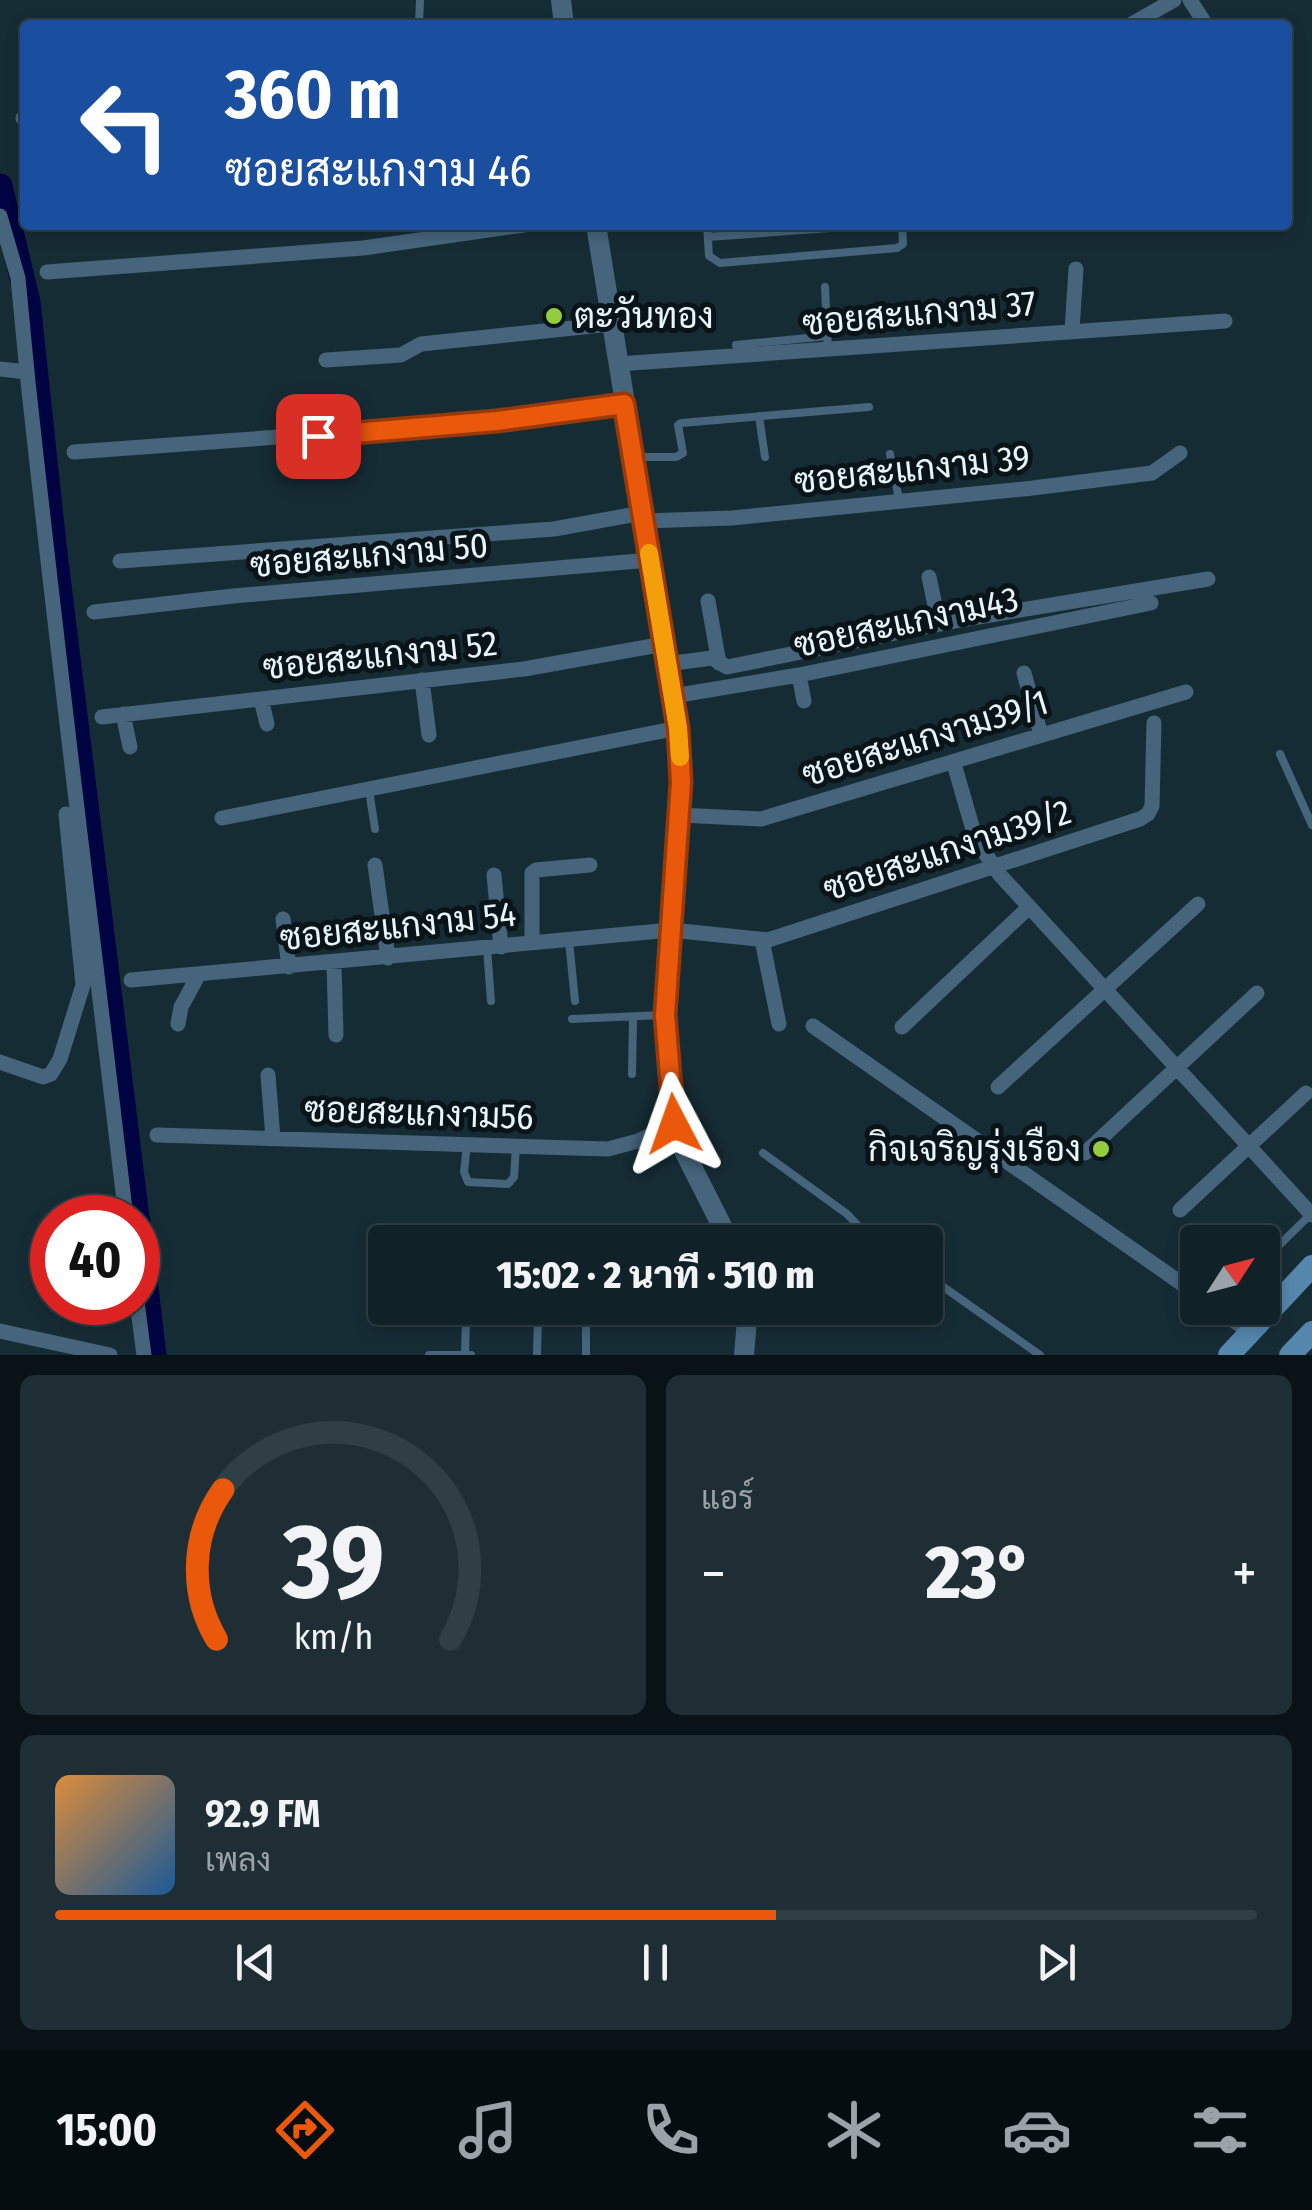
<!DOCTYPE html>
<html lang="th">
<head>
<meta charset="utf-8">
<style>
	:root { --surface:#102128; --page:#1e2e34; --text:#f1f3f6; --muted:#9ca3a8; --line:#303e45; --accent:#ea580c }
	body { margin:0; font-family:"Fira Sans Condensed",Sarabun,sans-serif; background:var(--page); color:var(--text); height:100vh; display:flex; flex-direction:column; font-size:38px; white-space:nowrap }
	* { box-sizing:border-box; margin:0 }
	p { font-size:32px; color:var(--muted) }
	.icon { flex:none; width:55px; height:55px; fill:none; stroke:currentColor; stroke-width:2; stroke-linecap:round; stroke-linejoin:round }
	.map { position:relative; height:1355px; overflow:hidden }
	.drawer { display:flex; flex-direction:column; gap:20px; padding:20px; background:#091216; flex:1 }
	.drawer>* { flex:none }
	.guide { position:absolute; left:20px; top:20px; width:1272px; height:210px; border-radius:10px; box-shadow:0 5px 15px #0003,0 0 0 2px var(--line); background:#1a4fa0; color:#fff; overflow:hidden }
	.needle { width:65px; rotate:54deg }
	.controls { position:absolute; left:1180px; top:1225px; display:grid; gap:20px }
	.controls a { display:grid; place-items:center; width:100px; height:100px; border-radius:10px; background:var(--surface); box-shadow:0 5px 15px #0003,0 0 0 2px var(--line); font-size:50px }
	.speed { position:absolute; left:30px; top:1195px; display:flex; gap:20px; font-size:50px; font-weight:700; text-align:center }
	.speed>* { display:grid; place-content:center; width:130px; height:130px; border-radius:50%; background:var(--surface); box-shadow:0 5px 15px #0003,0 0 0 2px var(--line); line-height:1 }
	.speed .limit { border:15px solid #d22; background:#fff; color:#111 }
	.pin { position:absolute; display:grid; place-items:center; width:85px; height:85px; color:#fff; margin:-42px; border-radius:20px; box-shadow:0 5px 15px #0006 }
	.me { position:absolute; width:110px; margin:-55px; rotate:356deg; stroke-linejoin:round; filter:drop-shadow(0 0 8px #0008) }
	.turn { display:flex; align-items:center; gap:35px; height:210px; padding:0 40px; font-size:45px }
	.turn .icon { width:130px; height:130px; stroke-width:2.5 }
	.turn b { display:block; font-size:70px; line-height:85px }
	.big { font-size:75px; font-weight:800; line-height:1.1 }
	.drawer .widget { flex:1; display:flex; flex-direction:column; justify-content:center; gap:15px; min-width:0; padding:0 35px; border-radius:15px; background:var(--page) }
	.drawer .dial { align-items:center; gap:0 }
	.dial svg { height:260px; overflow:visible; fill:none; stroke:var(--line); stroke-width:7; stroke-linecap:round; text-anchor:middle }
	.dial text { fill:var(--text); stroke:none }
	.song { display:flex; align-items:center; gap:30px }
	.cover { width:120px; height:120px; border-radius:15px; background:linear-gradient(135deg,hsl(30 70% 55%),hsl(210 70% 35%)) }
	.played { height:10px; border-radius:5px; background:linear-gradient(90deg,var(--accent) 60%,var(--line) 60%) }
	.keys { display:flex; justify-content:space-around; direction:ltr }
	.heat { display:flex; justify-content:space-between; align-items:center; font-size:55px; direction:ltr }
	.drawer .tiles { flex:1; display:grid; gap:20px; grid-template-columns:1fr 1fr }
	.widget:last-child { grid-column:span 2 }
	.trip { position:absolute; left:368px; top:1225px; width:575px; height:100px; border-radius:10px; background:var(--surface); box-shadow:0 5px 15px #0003,0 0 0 2px var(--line); font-weight:800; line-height:100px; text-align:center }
	.tabs { display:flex; height:160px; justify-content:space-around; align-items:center; background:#060d10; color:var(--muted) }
	.tabs .icon { width:70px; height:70px }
	.tabs .current { color:var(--accent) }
	.tabs b { font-size:45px; color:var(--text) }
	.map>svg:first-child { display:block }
</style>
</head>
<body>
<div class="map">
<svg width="1312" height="1355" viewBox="0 0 1312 1355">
	<rect width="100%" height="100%" fill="#162c35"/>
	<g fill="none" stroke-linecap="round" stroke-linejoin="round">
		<path stroke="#000342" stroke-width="25" d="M 0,186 L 28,302 L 54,545 L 137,1218
			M 138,1221 L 154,1355"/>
		<path stroke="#46657c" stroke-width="8" d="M 419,25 L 420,0
			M 707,225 L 709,256 L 720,263 L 897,248 L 903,244 L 902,225
			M 708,237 L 871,225
			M 825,287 L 828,351
			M 736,345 L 828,336
			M 759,416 L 765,457
			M 890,454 L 899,499
			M 633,457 L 676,457 L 683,453 L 678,425 L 681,423 L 869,407
			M 1280,754 L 1312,825
			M 369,790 L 375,829
			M 569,941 L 575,1001
			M 487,948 L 491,1001
			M 572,1019 L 663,1015
			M 632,1074 L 633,1018
			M 467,1144 L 464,1172 L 468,1182 L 508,1184 L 514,1177 L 516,1146
			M 763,1153 L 847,1214 L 864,1232 L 880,1242
			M 1262,1262 L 1312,1213
			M 925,1274 L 1040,1355
			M 580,1308 L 586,1316 L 586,1355
			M 466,1319 L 465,1355 L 471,1355
			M 429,1355 L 465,1355
			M 537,1355 L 538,1317 L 544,1308"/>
		<path stroke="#46657c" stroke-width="15" d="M 1190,0 L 1206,25
			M 1130,25 L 1174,0
			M 23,118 L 25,118
			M 0,216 L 18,278 L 27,372 L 0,369
			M 47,272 L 363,248 L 524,225
			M 1072,330 L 1076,269
			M 326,360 L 401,355 L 421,344 L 611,324
			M 618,364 L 1225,321
			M 27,372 C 57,654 93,936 126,1218
			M 74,452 L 497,421 L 624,404
			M 643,521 L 732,518 L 1033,488 L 1152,473 L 1180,453
			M 120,561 L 554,529 L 642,513
			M 929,577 L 939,624
			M 708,601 L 719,663
			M 94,612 L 233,596 L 650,560
			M 667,664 L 712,658 L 727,667 L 960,620 L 1208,579
			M 1024,673 L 1041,735
			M 799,675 L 804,701
			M 422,680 L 429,735
			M 673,696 L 799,675 L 1151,603
			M 261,699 L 267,724
			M 123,714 L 130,747
			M 102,717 L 524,669 L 664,644
			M 954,764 L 976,840 L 1000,875 L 1312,1215
			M 679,815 L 761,819 L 1186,692
			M 222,818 L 678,728
			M 375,865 L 388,958
			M 494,875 L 501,947
			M 283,919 L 289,967
			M 762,940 L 779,1024
			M 532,942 L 532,873 L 536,870 L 590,865
			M 334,963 L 336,1035
			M 131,980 L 671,930 L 768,940 L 1140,819 L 1148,814 L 1152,806 L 1154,723
			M 178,1024 L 181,1007 L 199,974
			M 813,1026 L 1198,1295
			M 902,1027 L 1028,908
			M 0,1062 L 43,1077 L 51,1074 L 60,1059 L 83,985 L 66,814
			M 268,1075 L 273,1138
			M 998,1087 L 1198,904
			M 157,1135 L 608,1149 L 638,1141 L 674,1124
			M 1085,1153 L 1257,993
			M 1180,1210 L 1306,1093
			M 137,1302 L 144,1355
			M 1216,1308 L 1250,1332
			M 0,1331 L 110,1355"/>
		<path stroke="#46657c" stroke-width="20" d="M 561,0 L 564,25
			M 596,225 L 678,728 L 681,782 L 665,1015 L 674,1124 L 678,1139 L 730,1242
			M 744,1355 L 748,1308"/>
		<path stroke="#5586ac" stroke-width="22" d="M 1229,1355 L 1312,1266
			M 1290,1355 L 1312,1332"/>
	</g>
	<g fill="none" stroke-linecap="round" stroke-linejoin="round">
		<g stroke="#983908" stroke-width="25">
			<path id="route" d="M 318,436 L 497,421 L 624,404 L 678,728 L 681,782 L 665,1015 L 674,1124"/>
		</g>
		<use href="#route" stroke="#ea580c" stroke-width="18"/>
		<path stroke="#f59e0b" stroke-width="18" d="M 649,553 L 678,728 L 680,757"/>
	</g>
	<g fill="#93cd3e" stroke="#0a1317" stroke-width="4">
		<circle cx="554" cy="316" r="10"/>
		<circle cx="1101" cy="1149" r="10"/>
	</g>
	<g text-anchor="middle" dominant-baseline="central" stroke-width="10" stroke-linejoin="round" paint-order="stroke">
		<g font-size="35" fill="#e8f6fb" stroke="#0a1317">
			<text transform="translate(919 313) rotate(-5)">ซอยสะแกงาม 37</text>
			<text transform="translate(912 469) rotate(-6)">ซอยสะแกงาม 39</text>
			<text transform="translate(369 555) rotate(-5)">ซอยสะแกงาม 50</text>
			<text transform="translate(906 622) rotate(-12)">ซอยสะแกงาม43</text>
			<text transform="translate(380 655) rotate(-6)">ซอยสะแกงาม 52</text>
			<text transform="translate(925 738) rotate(-17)">ซอยสะแกงาม39/1</text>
			<text transform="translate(947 850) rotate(-18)">ซอยสะแกงาม39/2</text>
			<text transform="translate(398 926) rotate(-6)">ซอยสะแกงาม 54</text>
			<text transform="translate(419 1113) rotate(2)">ซอยสะแกงาม56</text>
		</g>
		<g font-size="35" fill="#e8f6fb" stroke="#0a1317" text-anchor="start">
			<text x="574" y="316">ตะวันทอง</text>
			<text x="1081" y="1149" text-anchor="end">กิจเจริญรุ่งเรือง</text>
		</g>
	</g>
</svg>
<div class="controls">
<a><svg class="needle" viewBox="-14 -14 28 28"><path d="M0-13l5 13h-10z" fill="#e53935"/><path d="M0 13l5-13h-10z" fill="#9ca3a8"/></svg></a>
</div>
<div class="speed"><div class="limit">40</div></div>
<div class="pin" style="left:318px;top:436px;background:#d93025"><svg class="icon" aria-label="arrive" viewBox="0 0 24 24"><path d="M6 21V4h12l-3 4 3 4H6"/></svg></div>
<svg class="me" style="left:674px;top:1124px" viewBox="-20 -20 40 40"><path d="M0-17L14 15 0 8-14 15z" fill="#ea580c" stroke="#fff" stroke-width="4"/></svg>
<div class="trip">15:02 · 2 นาที · 510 m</div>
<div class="guide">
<div class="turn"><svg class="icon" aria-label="left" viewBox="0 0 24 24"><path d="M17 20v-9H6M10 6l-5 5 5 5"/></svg><div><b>360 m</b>ซอยสะแกงาม 46</div></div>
</div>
</div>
<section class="drawer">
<div class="tiles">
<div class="widget dial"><svg viewBox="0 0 100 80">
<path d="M14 69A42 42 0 1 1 86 69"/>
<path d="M14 69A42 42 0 0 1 16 23" stroke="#ea580c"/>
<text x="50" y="56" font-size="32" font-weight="700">39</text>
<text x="50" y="72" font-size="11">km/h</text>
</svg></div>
<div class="widget"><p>แอร์</p>
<div class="heat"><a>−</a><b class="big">23°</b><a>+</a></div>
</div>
<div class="widget">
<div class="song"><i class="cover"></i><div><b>92.9 FM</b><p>เพลง</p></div></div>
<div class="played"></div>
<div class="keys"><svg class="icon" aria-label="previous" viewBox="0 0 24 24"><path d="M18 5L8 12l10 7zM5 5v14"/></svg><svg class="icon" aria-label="pause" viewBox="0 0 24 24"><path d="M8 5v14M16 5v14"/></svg><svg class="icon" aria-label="next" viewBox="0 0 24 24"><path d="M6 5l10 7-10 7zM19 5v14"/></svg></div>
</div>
</div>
</section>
<nav class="tabs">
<b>15:00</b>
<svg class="icon current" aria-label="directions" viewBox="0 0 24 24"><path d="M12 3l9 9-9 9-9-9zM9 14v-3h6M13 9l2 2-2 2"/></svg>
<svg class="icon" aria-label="music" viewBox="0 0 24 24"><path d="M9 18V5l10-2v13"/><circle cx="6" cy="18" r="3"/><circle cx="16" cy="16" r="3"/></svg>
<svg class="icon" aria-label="phone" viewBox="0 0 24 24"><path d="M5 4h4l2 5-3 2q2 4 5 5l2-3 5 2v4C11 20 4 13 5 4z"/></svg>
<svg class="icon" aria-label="climate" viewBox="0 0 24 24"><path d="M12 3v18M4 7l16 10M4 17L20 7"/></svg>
<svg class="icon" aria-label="car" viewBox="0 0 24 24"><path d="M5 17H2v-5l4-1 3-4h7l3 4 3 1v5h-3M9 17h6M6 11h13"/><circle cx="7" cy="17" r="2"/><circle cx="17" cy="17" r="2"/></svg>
<svg class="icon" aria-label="filters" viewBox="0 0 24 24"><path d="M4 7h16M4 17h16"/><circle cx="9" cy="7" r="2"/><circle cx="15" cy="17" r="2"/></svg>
</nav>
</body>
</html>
